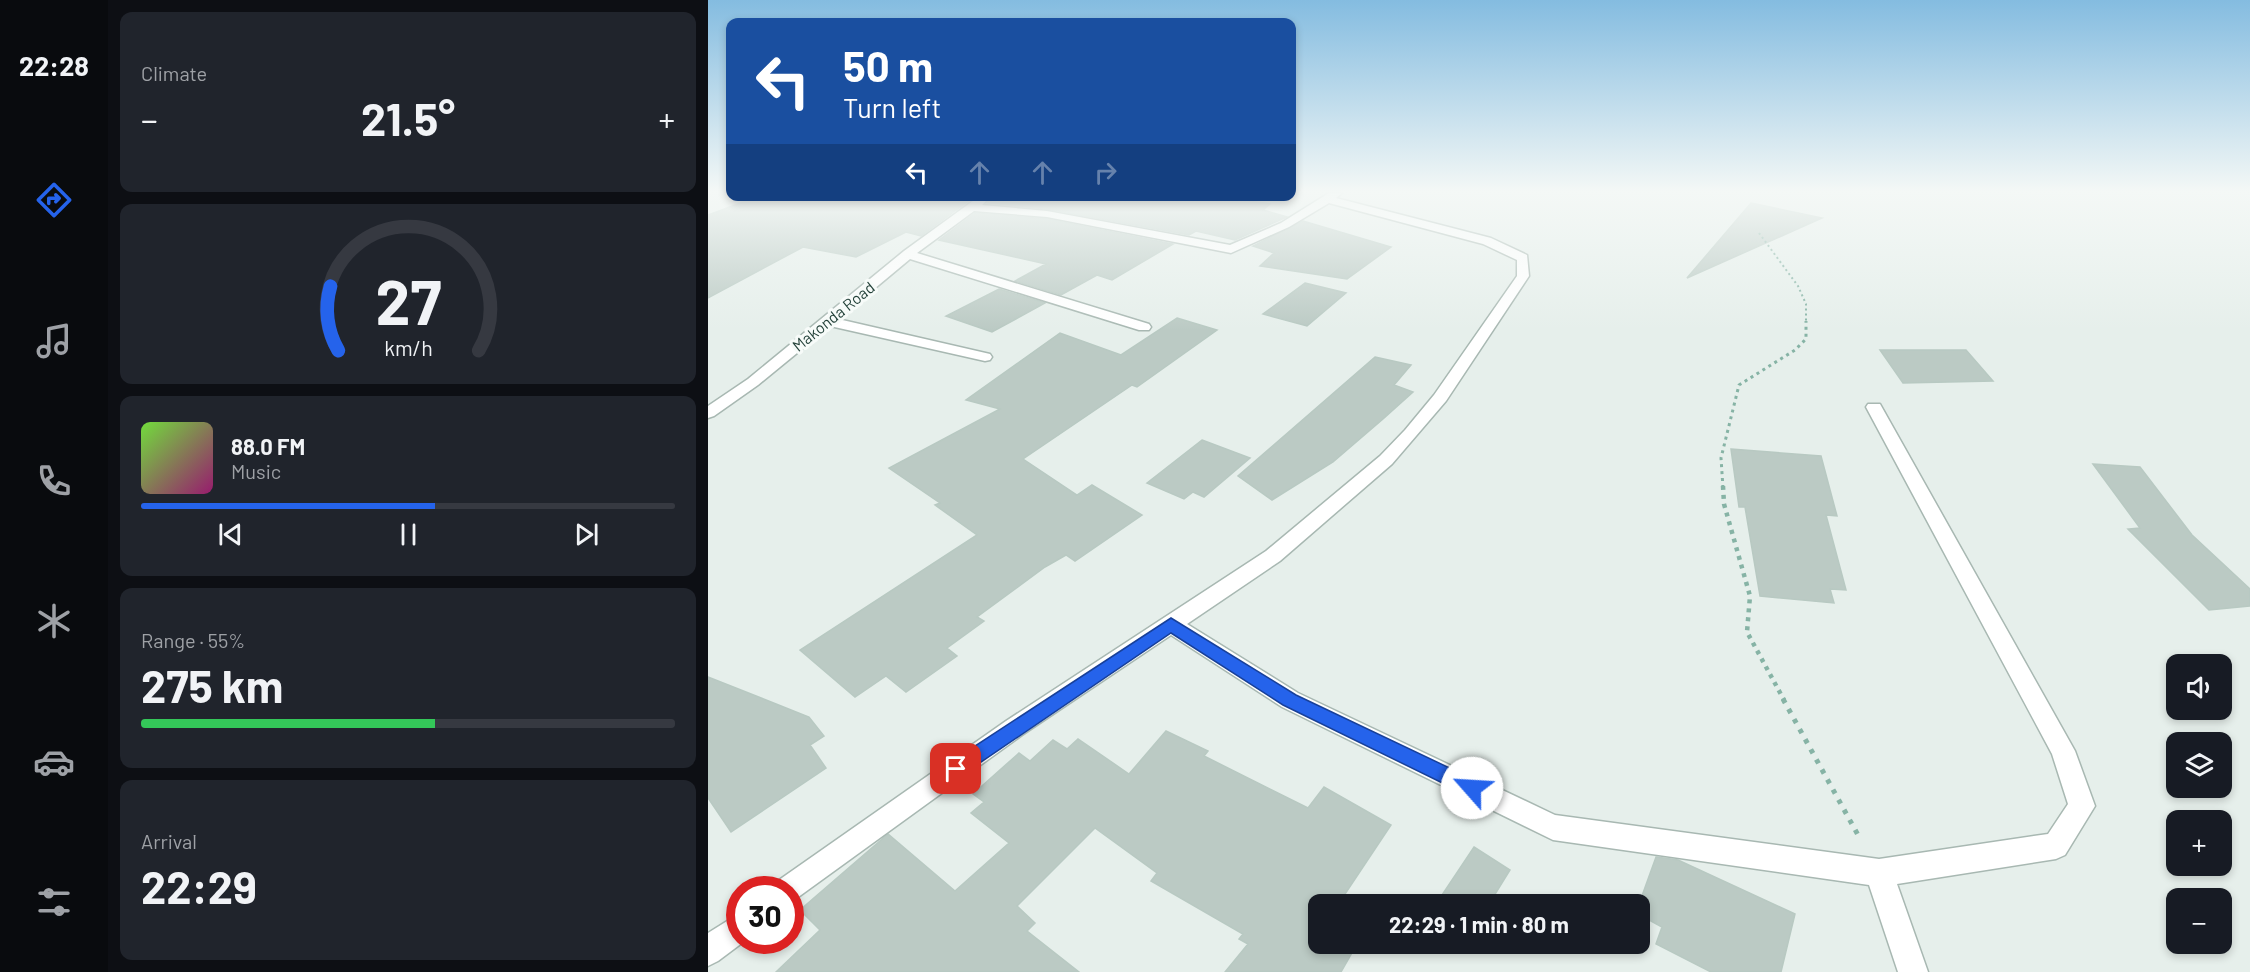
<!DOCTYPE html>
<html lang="en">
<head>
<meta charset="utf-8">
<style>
	:root { --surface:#171b24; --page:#20242c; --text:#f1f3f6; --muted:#9ea1a6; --line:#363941; --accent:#2563eb }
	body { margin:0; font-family:Barlow,sans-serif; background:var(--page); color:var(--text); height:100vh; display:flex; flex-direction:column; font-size:22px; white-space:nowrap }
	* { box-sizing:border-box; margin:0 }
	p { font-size:20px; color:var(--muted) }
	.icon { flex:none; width:33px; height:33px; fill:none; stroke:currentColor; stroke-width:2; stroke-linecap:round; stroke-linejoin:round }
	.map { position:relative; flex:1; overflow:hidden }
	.side { display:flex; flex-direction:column; gap:12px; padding:12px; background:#0d0f14; width:600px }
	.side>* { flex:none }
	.top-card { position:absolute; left:18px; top:18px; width:570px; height:183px; border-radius:12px; box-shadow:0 3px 9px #0003; background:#1a4fa0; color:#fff; overflow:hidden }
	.controls { position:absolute; left:1458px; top:654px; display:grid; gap:12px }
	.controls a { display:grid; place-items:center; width:66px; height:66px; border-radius:12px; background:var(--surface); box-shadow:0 3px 9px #0003; font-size:30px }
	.speed { position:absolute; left:18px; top:876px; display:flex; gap:12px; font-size:30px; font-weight:700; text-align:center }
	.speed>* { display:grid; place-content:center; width:78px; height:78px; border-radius:50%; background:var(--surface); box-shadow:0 3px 9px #0003; line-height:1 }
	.speed .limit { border:9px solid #d22; background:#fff; color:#111 }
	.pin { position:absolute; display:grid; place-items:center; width:51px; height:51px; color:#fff; margin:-26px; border-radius:12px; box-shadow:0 3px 9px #0006 }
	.me { position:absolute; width:66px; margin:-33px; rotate:296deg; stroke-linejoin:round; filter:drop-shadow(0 0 4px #0008) }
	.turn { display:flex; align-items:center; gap:21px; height:126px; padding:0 18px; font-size:27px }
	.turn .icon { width:78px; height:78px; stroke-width:2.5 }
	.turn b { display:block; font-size:42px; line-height:51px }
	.lanes { display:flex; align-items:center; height:57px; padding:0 18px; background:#0003; justify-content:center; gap:30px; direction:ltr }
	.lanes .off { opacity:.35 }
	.big { font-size:45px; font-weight:700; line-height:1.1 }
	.side .widget { flex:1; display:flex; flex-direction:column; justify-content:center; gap:9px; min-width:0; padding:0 21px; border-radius:12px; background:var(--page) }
	.side .dial { align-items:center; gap:0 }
	.dial svg { height:156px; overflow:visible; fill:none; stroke:var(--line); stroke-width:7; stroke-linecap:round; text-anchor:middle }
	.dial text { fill:var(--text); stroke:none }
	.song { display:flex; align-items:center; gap:18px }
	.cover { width:72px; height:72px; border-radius:9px; background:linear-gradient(135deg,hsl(100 70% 55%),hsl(320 70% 35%)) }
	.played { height:6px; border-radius:3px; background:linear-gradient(90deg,var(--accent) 55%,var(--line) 55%) }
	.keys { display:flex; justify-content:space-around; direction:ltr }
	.heat { display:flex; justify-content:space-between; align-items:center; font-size:33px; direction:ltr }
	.charge { height:9px; border-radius:4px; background:linear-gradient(90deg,#34c759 55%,var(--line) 0) }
	.trip { position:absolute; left:600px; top:894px; width:342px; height:60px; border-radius:12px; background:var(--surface); box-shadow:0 3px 9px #0003; font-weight:700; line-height:60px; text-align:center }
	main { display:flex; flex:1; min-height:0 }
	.tab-bar { display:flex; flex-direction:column; width:108px; justify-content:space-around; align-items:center; background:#090b0e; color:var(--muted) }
	.tab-bar .icon { width:42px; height:42px }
	.tab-bar .selected { color:var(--accent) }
	.tab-bar b { font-size:27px; color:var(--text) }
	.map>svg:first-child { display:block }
</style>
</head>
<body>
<main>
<nav class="tab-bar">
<b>22:28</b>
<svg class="icon selected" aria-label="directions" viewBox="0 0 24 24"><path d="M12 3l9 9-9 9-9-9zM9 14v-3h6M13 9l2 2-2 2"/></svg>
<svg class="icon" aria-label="music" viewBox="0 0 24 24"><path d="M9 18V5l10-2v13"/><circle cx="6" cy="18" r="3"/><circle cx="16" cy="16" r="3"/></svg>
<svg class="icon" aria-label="phone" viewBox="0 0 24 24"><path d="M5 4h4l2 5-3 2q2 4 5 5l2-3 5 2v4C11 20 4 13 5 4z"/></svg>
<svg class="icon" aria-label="climate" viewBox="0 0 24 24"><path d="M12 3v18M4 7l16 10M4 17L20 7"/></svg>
<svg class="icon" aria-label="car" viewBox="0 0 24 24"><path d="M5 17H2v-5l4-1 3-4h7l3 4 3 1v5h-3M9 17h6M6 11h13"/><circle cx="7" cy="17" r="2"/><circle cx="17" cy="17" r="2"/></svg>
<svg class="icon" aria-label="filters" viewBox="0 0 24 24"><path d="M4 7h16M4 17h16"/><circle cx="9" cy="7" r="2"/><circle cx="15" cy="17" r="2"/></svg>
</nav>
<section class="side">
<div class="widget"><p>Climate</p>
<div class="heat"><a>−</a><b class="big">21.5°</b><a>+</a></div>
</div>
<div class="widget dial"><svg viewBox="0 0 100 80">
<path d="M14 69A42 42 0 1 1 86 69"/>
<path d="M14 69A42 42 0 0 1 10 36" stroke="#2563eb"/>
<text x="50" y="56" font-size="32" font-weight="700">27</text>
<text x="50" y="72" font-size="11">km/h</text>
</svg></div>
<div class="widget">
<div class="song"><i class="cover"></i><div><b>88.0 FM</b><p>Music</p></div></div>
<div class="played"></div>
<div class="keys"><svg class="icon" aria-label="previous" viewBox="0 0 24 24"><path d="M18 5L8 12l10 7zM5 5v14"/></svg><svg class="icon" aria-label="pause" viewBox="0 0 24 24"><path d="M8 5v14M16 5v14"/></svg><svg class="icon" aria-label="next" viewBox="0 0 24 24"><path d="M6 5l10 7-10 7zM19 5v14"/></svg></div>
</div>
<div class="widget"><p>Range · 55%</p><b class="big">275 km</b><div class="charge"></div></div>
<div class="widget"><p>Arrival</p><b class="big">22:29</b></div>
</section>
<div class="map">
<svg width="1542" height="972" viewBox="0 0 1542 972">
	<rect width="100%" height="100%" fill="#e6efeb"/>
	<path fill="#bbcac4" stroke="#b8c9c2" stroke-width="1.5" d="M 51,196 L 267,196 L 213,236 L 198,232 L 148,257 L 95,247 L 0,298 L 0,215 Z
		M 279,196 L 509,196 L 562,204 L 555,210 L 579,217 L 527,240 L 488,231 L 481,235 L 339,209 L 279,203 L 281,200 Z
		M 1043,203 L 1114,218 L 979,278 Z
		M 267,213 L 339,219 L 465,244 L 404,280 L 389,275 L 353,295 L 307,281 L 338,264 L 231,240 Z
		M 595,221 L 683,247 L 639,279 L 552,266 L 566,253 L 545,246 Z
		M 597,283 L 638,293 L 599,326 L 555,314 Z
		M 291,289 L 337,303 L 284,332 L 238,316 Z
		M 469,318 L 509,330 L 429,387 L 424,385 L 315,459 L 369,495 L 384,485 L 434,515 L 367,561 L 358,555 L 337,567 L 269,617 L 276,621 L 239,648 L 249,656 L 198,692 L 178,676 L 147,697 L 92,650 L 269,535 L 227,505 L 232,503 L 181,468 L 292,409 L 258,400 L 352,333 L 413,355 Z
		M 1172,350 L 1258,350 L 1285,381 L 1195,383 Z
		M 667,357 L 703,365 L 686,385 L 705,392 L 675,419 L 625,462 L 564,500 L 530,476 Z
		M 494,440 L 542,458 L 496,497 L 485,492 L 476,499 L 439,483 Z
		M 1023,449 L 1113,456 L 1129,516 L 1118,515 L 1138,590 L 1122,589 L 1126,603 L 1052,596 L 1037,507 L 1031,507 Z
		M 1385,464 L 1432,467 L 1484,535 L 1542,589 L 1542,606 L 1501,610 L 1420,529 L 1432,528 Z
		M 0,677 L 101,717 L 116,736 L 102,745 L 118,768 L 23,832 L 0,798 Z
		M 458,731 L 500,751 L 496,756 L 600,808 L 616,787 L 683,825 L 633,900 L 640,904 L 610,904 L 610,944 L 649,944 L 633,972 L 517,972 L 540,944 L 531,939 L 535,934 L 443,881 L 449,873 L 387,828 L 309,906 L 327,923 L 319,931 L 371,972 L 68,972 L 112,930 L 92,910 L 180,834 L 247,891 L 301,843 L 263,813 L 276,802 L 265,794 L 311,753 L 322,761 L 345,740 L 359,749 L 370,739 L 421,774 Z
		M 766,847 L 802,870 L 781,904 L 728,904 Z
		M 948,857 L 970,860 L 1087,914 L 1073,972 L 1003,972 L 948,944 L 954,927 L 932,915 L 931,904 Z"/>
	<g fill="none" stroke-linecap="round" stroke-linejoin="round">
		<g stroke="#a8b8b2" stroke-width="3">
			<path id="street" d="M 621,193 L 634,193 L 628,198 L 783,238 L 819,255 L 821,276 L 738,401 L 684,464 L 572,561 L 479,624 L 590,693 L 847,815 L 1171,859 L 1340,834 L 1360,804 L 1344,754 L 1158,407 L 1160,404 L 1172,404 L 1367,751 L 1387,806 L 1357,855 L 1348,859 L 1189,884 L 1220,972 L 1190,972 L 1161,885 L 845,840 L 574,707 L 463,635 L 314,735 L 82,903 L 82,890 L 67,890 L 71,880 L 298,721 L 558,551 L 672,456 L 697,430 L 726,395 L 809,276 L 809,260 L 775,244 L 621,203 L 581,227 L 523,253 L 339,217 L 266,211 L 209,253 L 441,324 L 443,327 L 441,330 L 431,330 L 202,259 L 130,319 L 282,354 L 284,357 L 282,360 L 277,361 L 122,326 L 50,385 L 6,416 L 0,418 L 0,406 L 40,379 L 196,251 L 269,198 L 277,198 L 279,200 L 274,205 L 339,211 L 522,245 L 573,223 Z
				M 32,913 L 32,940 L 38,940 L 10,961 L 0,966 L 0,933 Z"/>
		</g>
		<path stroke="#86b3a5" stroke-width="2" stroke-dasharray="2 3" stroke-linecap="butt" d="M 1051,233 L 1090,286 L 1098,304 L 1098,323"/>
		<path stroke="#86b3a5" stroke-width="3" stroke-dasharray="3 4" stroke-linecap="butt" d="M 1015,488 L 1013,458 L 1031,385 L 1087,350 L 1098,339 L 1098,321"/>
		<path stroke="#86b3a5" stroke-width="4.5" stroke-dasharray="4 5" stroke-linecap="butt" d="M 1015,486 L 1016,504 L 1042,596 L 1039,632 L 1076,700"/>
		<path stroke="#86b3a5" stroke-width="5" stroke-dasharray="4.5 7" stroke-linecap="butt" d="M 1075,699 L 1150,835"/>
		<use href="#street" fill="#fff" fill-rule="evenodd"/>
	</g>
	<linearGradient id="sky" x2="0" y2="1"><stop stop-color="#84bce0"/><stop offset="0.58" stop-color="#f4f8f6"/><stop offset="1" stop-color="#f4f8f6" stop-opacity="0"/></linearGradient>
	<rect width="1542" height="330" fill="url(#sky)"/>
	<path fill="#2563eb" stroke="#184099" stroke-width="1.5" d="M 463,618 L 588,695 L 771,782 L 773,788 L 771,794 L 764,797 L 757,794 L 575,705 L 463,633 L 254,775 L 248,778 L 241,775 L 238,769 L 241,763 Z"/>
	<g text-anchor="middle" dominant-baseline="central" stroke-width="6" stroke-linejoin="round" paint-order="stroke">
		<g font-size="16" fill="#24423a" stroke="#f7fbf9">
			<text transform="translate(125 316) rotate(-39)">Makonda Road</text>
		</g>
	</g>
</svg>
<div class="controls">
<a><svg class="icon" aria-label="sound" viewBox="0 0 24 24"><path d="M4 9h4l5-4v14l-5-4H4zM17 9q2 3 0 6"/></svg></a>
<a><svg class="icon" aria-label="layers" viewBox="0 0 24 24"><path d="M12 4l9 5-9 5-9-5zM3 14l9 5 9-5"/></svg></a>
<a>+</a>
<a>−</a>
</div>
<div class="speed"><div class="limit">30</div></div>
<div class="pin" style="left:248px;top:769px;background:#d93025"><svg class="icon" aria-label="arrive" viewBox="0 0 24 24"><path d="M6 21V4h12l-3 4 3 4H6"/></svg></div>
<svg class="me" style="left:764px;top:788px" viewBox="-20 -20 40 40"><circle r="19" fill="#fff"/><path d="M0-13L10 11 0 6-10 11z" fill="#2563eb"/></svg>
<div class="trip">22:29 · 1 min · 80 m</div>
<div class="top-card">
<div class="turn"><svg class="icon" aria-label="left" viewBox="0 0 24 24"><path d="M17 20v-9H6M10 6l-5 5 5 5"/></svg><div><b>50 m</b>Turn left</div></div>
<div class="lanes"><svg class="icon" aria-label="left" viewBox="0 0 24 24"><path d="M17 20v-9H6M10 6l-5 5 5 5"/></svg><svg class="icon off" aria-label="ahead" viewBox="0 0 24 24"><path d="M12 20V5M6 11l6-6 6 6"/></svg><svg class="icon off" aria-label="ahead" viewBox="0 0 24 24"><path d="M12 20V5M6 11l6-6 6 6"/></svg><svg class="icon off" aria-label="right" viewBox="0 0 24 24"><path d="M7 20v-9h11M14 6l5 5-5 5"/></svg></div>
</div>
</div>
</main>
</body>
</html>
